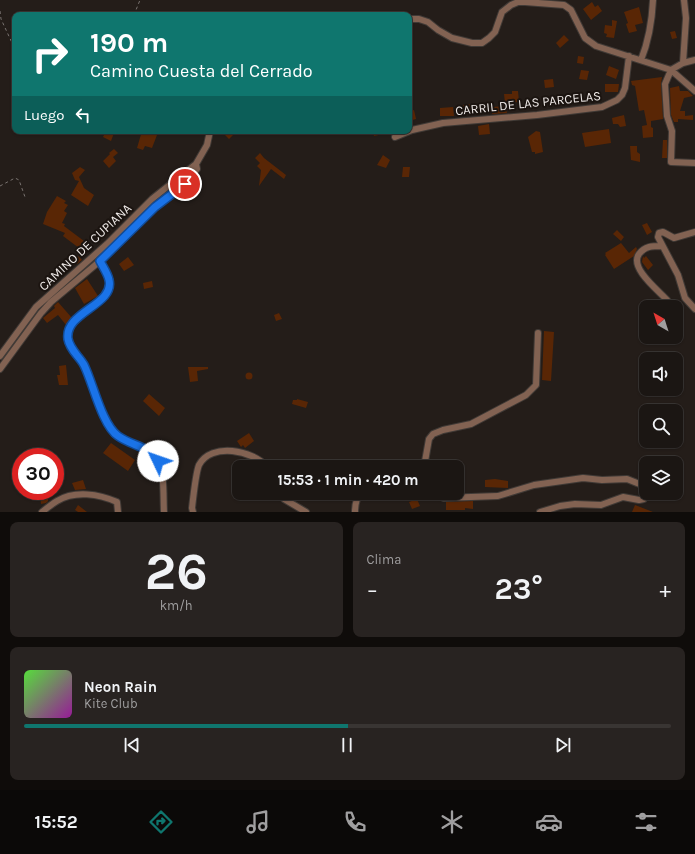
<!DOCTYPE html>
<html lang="es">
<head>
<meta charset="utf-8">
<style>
	:root { --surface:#1b1613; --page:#282321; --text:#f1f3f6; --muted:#a09fa0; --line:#393533; --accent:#0f766e }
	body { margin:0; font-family:Karla,sans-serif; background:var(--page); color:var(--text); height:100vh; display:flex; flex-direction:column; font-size:15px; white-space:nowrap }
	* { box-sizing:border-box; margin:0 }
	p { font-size:13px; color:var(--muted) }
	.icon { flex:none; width:22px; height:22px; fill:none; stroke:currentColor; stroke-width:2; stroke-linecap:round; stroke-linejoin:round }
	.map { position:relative; height:512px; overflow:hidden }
	.details { display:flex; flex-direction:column; gap:10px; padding:10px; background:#0f0c0a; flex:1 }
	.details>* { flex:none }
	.hud { position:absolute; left:12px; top:12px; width:400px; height:122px; border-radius:8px; box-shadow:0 1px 3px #0004,0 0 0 1px var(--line); background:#0f766e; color:#fff; overflow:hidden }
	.needle { width:26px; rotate:321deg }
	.buttons { position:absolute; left:639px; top:300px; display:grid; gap:8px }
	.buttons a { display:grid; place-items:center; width:44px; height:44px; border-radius:8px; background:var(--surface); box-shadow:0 1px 3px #0004,0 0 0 1px var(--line); font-size:20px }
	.speed { position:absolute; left:12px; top:448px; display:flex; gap:8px; font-size:20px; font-weight:700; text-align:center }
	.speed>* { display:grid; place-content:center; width:52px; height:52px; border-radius:50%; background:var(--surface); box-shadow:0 1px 3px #0004,0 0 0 1px var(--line); line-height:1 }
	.speed .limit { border:6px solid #d22; background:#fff; color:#111 }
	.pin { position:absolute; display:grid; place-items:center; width:34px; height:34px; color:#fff; margin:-17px; border:2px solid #fff; border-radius:50%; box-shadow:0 1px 4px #0007 }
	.me { position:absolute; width:44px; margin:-22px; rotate:312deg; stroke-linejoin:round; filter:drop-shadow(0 0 3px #0008) }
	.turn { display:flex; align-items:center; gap:14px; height:84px; padding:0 12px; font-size:18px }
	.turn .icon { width:52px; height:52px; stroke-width:2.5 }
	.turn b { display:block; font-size:28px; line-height:34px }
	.then { display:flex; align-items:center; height:38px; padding:0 12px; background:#0003; gap:8px; font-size:15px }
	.big { font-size:30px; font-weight:700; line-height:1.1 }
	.details .card { flex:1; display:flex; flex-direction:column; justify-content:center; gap:6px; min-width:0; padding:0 14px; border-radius:8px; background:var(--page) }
	.details .dial { align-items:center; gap:0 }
	.dial b { font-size:52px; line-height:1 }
	.song { display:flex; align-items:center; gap:12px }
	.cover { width:48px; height:48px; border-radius:6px; background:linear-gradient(135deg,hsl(110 70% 55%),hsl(300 70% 35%)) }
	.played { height:4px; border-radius:2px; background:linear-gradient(90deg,var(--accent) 50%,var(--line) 50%) }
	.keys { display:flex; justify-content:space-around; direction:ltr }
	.heat { display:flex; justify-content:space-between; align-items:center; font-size:22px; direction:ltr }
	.details .tiles { flex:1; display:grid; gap:10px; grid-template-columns:1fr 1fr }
	.card:last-child { grid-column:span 2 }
	.trip { position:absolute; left:232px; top:460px; width:232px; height:40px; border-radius:8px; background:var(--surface); box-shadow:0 1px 3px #0004,0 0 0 1px var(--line); font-weight:700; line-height:40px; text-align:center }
	.dock { display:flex; height:64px; justify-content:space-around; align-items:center; background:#0b0908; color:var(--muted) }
	.dock .icon { width:28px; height:28px }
	.dock .active { color:var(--accent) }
	.dock b { font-size:18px; color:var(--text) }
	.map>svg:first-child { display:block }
</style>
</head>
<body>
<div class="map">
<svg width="695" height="512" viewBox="0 0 695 512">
	<rect width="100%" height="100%" fill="#241d19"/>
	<path fill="#592605" d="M 592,2 L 595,7 L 598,5 L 602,11 L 591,20 L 583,9 Z
		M 639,7 L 643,23 L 635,25 L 637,31 L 629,33 L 626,24 L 628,23 L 624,12 Z
		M 612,20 L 617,21 L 614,38 L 606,37 L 607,34 L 604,33 L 605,25 L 612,26 Z
		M 675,31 L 677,38 L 672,39 L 670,32 Z
		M 564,35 L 569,40 L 560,48 L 556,43 Z
		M 578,56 L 584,57 L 583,64 L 577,63 Z
		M 609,66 L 619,70 L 616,79 L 606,75 Z
		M 581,70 L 589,71 L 587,80 L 579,79 Z
		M 662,77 L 661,84 L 663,119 L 651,121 L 651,127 L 653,128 L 653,137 L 643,138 L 642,126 L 647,125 L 644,110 L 639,111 L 635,86 L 632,85 L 631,81 Z
		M 553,79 L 554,87 L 545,88 L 544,80 Z
		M 605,84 L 619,84 L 618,92 L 605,92 Z
		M 679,86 L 680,91 L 688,91 L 693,96 L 684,98 L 680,111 L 685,111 L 685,116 L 693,115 L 693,120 L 678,119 L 678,122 L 674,122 L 671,115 L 670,88 Z
		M 512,91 L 518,91 L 519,102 L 505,103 L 504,94 L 512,94 Z
		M 471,104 L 472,113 L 464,113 L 463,105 Z
		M 505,106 L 507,113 L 492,114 L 492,107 Z
		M 453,107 L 454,116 L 440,116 L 440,108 Z
		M 414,110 L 416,119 L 409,121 L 409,112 Z
		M 624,115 L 626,126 L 620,127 L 618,124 L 613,124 L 612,118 Z
		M 489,124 L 490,134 L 479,135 L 478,126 Z
		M 609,129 L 611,143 L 585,147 L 582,133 Z
		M 106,131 L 110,131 L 114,133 L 111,141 L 103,137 Z
		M 142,131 L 147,131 L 157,135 L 152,148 L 145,146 L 143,150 L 137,148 Z
		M 221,131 L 232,131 L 235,133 L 229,139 Z
		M 373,131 L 388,131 L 388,133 L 374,136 Z
		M 536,131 L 540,132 L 543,152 L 535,154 L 535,152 L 532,152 L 528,137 Z
		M 663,140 L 667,140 L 667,158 L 662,158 Z
		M 630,146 L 637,146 L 637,152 L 640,154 L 640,162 L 631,160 Z
		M 114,149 L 118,153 L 113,157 L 116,161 L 109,168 L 103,161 L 110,154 L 111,155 L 109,153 Z
		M 260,153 L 264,158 L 286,175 L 284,179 L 271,169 L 259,186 L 261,170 L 257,166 L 260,163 L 255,158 Z
		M 383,155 L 390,160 L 386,168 L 377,165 Z
		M 80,167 L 85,170 L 79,177 L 84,188 L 94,195 L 88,206 L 71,195 L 79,181 L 75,180 L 72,173 Z
		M 403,167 L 410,167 L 409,177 L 402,177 Z
		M 57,196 L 66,201 L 64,203 L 68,205 L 64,211 L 67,213 L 62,223 L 65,224 L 64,226 L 88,244 L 83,251 L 63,236 L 65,233 L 43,224 L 47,212 Z
		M 647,223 L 652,232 L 647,235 L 642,225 Z
		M 617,230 L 624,237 L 621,241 L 613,234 Z
		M 621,243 L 629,253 L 636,247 L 637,249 L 634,256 L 614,269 L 605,255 L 606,254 L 605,253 Z
		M 78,256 L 82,260 L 77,264 L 73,260 Z
		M 643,256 L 644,258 L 646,256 L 653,265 L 648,270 L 642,262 Z
		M 128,257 L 134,265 L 124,271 L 119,264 Z
		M 87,279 L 98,296 L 84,304 L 75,288 Z
		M 152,281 L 153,287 L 144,289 L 143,283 Z
		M 58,302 L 72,318 L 66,325 L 58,315 L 47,323 L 43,318 L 55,308 L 54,306 Z
		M 279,313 L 282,319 L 276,321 L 274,315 Z
		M 544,331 L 554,332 L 551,381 L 542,380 Z
		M 66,365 L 68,385 L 59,385 L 57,375 L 60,375 L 59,366 Z
		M 188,367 L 208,367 L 208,369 L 197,371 L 198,381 L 190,382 Z
		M245.5 376a3.5 3.5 0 1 1 7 0a3.5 3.5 0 1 1-7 0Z
		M 149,394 L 165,408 L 159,416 L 143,401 Z
		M 297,399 L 308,402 L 306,408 L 292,404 L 293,400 L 297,400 Z
		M 249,433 L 254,441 L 245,448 L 243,445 L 241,447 L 237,441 Z
		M 111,443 L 135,460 L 128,471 L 103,453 Z
		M 495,479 L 508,481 L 508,488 L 485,487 L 485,480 Z
		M 83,480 L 86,489 L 75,490 L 72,483 Z
		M 40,494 L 48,494 L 48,501 L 46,503 L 41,504 Z
		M 417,499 L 420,506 L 412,509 L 409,502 Z
		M 473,501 L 473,509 L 465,508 L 465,510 L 446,510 L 446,502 Z
		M 78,505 L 87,512 L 78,512 L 75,510 Z
		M 635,505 L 653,512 L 632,512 Z"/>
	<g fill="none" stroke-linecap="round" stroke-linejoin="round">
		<g stroke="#403a36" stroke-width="8">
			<path id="street" d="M 409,19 L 419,19 L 428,22 L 438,30 L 452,38 L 472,43 L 482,43 L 489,38 L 495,32 L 502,12 L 511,5 L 518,2 L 525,2 L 564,5 L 571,10 L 585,38 L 596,46 L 671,70 L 695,91
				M 641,60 C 649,40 652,21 653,0
				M 695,60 L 683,63 L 671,70 L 665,84 L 667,116 L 672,131 L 671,162 L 695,163
				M 683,63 L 686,18 L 684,0
				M 395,137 L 412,130 L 443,123 L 537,115 L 602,107 L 617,100 L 622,95 L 625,88 L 629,56
				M 695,232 L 674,238 L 663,232 L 659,233 L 658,237 L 678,275 L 685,298 L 695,309
				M 662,246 C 652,246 645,246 639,254 C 629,268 659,291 667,300
				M 100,261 C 103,267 108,274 109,280 C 115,305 65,312 68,339 C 69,350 79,356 84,365 C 93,383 101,424 117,436 C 130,445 151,446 158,461 C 165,476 163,496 164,512
				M 0,356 L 36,307 L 107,244 L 152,199 L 196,164 L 207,145 L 210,131
				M 0,369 L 41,313 L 51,302 L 100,261 L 155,207 L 185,184 L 197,169 L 196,164
				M 424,467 L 429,439 L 433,434 L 443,430 L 471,424 L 526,395 L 536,385 L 538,333
				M 281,493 L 284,499 L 306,512
				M 432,493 L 444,498 L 498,496 L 534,485 L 583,478 L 602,480 L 627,479 L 642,485 L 645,494 L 644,499 L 639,500 L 623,497 L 601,505 L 575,504 L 560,506 L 540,512
				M 42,512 C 47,508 52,504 57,501 C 75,490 99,494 117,502 L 118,512
				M 193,512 L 192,508 C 193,499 196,472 199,465 C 211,442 253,450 267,467
				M 355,512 C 355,505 356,498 361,493"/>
		</g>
		<path stroke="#797370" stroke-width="1" stroke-dasharray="3 3" stroke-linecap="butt" d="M 0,11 L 1,19 L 13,45 L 14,96 L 15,103
			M 134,15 L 140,0
			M 0,186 L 15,178 L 19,180 L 25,197"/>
		<use href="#street" stroke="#826252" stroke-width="6"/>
	</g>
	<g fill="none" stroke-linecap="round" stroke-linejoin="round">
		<g stroke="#114b97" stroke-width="10">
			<path id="route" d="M 158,461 C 149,446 132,446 118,436 C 102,425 93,383 84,365 C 79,356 70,350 68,339 C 64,312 115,305 109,280 C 108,274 103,267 100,261 L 155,207 L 185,184"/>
		</g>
		<use href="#route" stroke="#1a73e8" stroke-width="7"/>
	</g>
	<g text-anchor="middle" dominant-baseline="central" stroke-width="4" stroke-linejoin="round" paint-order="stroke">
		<g font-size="13" fill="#eee9e7" stroke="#1b1410">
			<text transform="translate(528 103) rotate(-6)">CARRIL DE LAS PARCELAS</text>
			<text transform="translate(85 247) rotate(-43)">CAMINO DE CUPIANA</text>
		</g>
	</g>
</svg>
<div class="buttons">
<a><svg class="needle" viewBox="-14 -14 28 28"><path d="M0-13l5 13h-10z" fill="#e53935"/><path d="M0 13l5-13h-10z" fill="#a09fa0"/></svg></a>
<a><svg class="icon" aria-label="sound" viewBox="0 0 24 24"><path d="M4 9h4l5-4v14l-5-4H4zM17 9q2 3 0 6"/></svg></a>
<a><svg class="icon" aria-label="search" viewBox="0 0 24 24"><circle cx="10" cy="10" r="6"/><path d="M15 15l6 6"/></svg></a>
<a><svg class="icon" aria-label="layers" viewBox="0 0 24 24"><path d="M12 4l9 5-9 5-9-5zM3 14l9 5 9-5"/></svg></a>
</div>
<div class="speed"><div class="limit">30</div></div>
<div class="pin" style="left:185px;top:184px;background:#d93025"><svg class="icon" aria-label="arrive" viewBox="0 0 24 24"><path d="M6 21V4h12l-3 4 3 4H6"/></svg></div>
<svg class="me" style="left:158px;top:461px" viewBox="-20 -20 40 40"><circle r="19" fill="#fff"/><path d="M0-13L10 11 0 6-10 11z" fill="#1a73e8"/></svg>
<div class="trip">15:53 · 1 min · 420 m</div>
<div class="hud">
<div class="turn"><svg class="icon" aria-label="right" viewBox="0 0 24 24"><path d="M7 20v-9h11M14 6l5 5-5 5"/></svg><div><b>190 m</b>Camino Cuesta del Cerrado</div></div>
<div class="then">Luego<svg class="icon" aria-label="left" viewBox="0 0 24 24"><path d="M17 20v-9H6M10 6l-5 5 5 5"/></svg></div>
</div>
</div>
<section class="details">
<div class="tiles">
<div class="card dial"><b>26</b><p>km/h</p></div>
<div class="card"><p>Clima</p>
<div class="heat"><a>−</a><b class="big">23°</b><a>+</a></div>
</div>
<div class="card">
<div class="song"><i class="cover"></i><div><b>Neon Rain</b><p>Kite Club</p></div></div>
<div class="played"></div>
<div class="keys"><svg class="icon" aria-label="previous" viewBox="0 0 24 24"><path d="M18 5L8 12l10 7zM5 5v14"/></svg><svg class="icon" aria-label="pause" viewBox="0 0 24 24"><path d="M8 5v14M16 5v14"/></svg><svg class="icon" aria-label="next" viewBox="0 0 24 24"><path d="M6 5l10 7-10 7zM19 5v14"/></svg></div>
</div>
</div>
</section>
<nav class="dock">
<b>15:52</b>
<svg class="icon active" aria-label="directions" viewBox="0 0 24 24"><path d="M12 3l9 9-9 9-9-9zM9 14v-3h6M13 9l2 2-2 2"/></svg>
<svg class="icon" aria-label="music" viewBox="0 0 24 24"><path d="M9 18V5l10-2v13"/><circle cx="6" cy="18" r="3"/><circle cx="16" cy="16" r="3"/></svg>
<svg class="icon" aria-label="phone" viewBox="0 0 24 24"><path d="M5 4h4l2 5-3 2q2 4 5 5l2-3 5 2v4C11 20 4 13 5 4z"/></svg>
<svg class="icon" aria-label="climate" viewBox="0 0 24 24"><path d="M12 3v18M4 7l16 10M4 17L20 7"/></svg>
<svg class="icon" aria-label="car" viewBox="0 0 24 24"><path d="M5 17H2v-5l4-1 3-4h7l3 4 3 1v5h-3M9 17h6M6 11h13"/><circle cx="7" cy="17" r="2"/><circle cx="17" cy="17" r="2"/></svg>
<svg class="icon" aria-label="filters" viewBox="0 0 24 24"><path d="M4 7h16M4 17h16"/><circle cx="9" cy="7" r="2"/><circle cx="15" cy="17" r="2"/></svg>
</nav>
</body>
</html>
